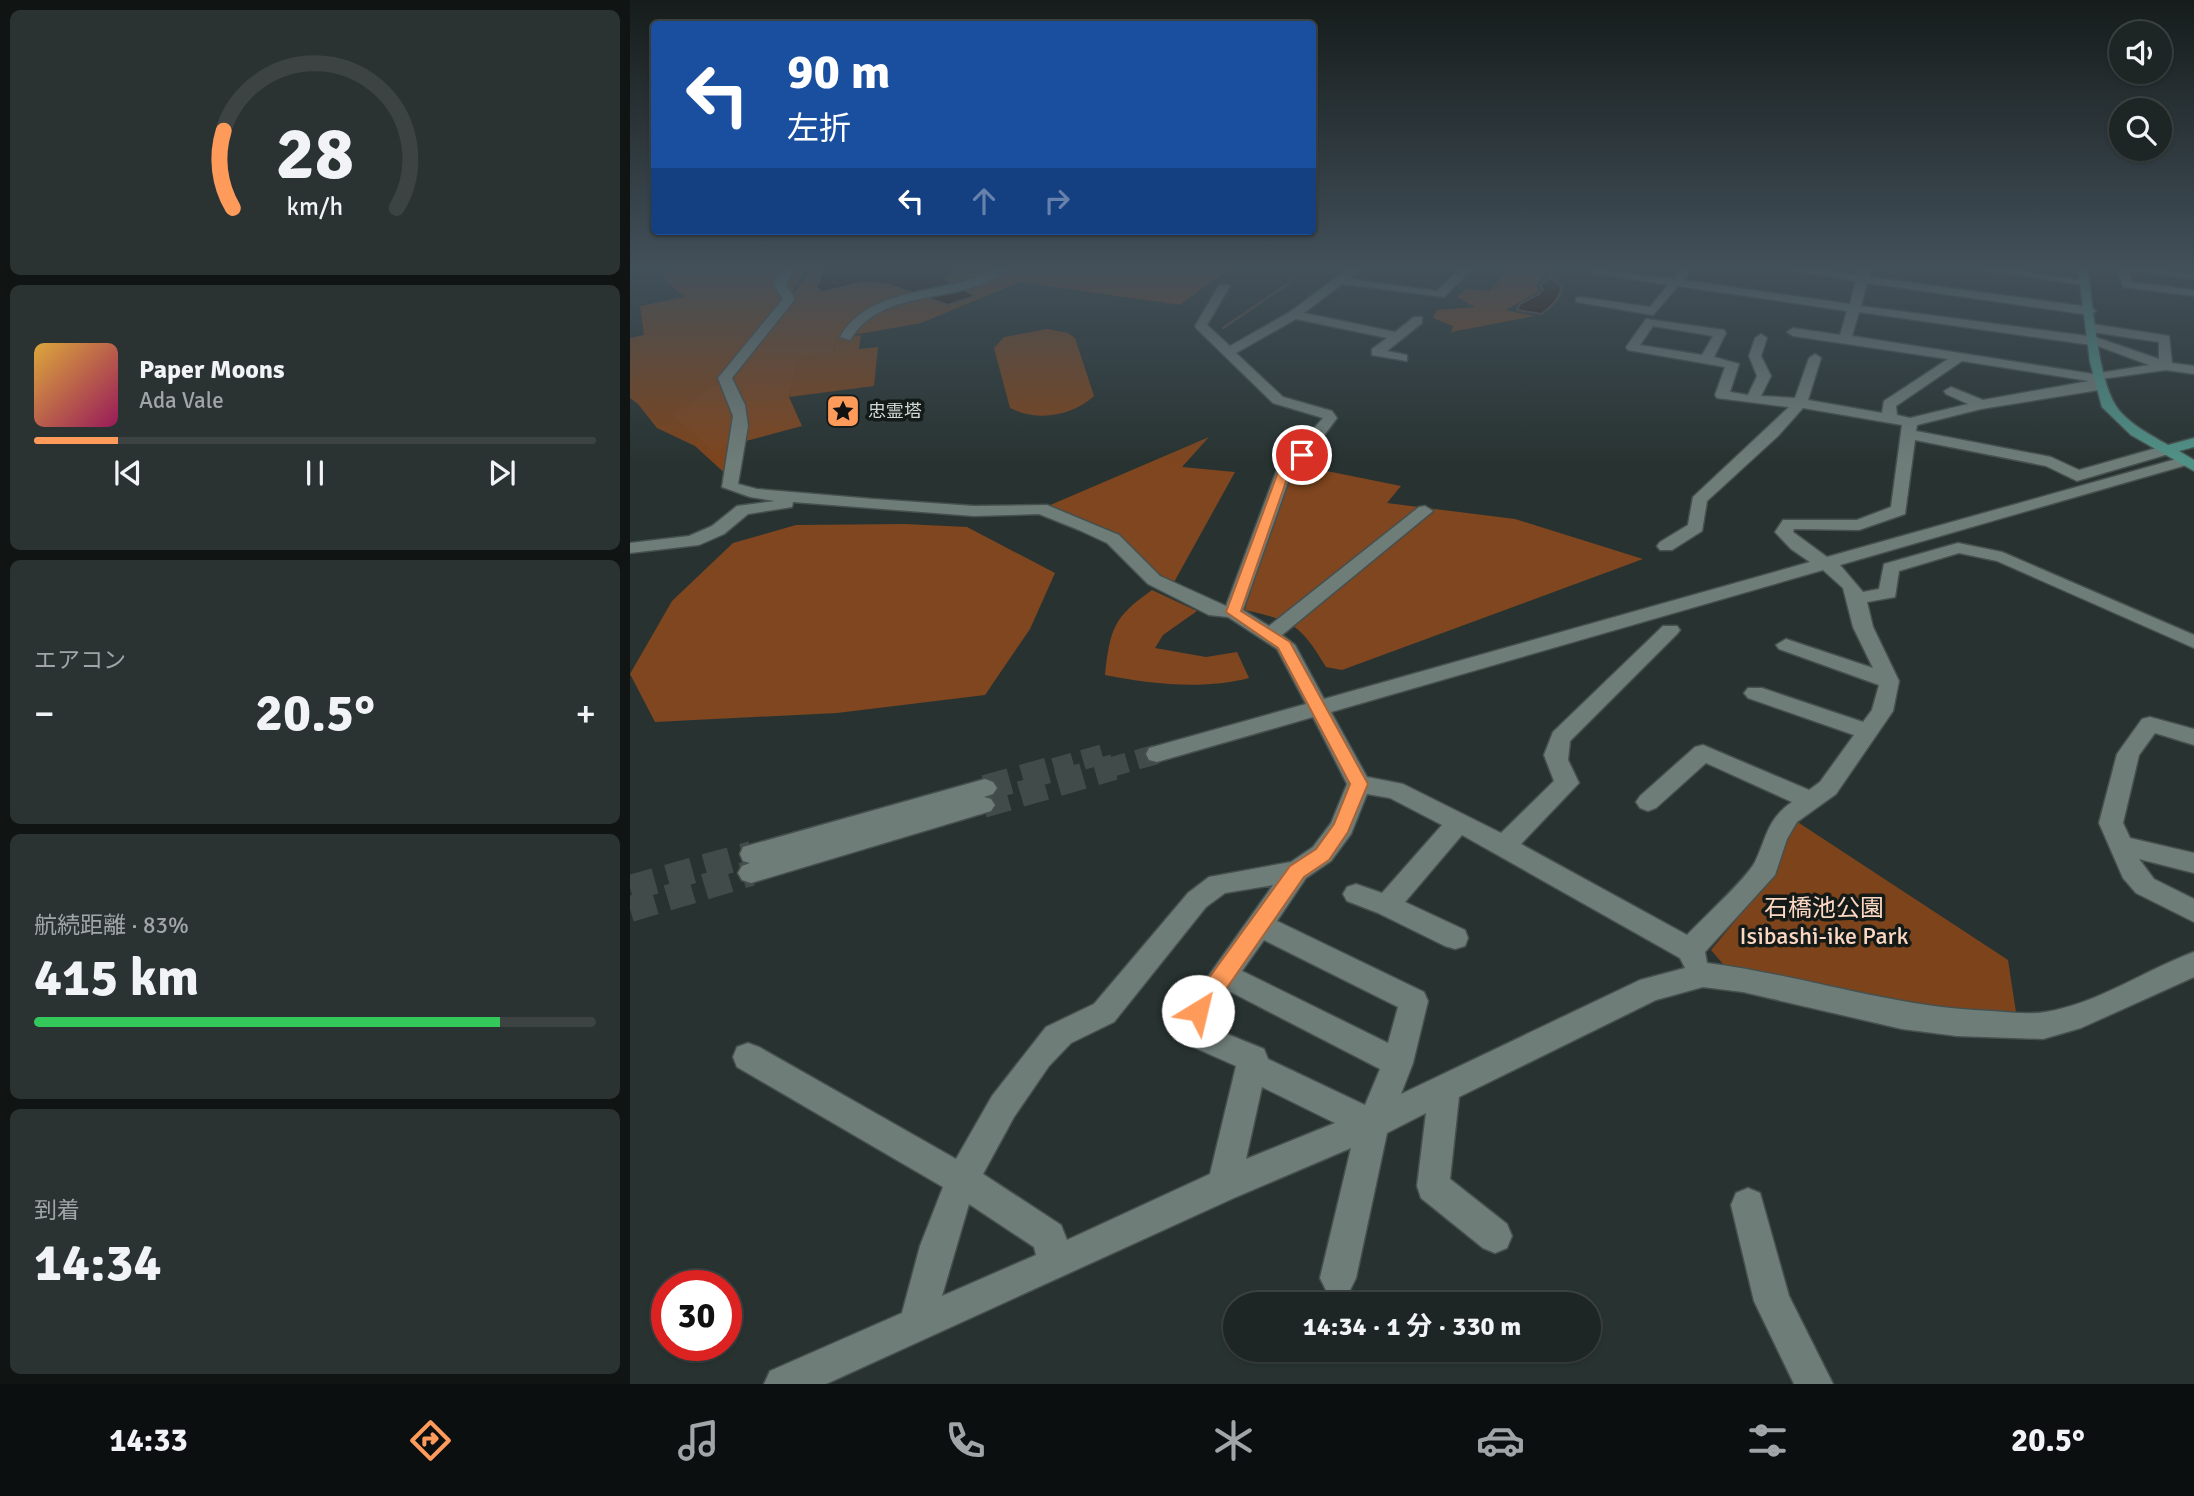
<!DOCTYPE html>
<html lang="ja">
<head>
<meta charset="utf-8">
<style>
	:root { --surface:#1e2625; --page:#2b3232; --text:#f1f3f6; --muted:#a1a5a7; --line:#3c4342; --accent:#ff9b5a }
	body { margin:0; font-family:Signika,"Noto Sans JP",sans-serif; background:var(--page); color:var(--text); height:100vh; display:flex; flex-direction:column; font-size:26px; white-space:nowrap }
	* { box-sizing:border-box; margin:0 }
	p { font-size:23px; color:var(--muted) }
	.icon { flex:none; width:38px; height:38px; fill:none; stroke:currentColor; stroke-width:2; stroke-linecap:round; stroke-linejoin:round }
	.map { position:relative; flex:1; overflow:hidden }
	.side { display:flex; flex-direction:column; gap:10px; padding:10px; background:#101514; width:630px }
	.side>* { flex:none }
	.banner { position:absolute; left:21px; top:21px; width:665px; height:214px; border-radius:7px; box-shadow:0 2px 5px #0004,0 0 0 2px var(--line); background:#1a4fa0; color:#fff; overflow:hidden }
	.fabs { position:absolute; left:1479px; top:21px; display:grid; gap:14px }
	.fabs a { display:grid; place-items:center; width:63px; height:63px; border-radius:50%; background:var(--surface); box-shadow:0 2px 5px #0004,0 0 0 2px var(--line); font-size:35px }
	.speed { position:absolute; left:21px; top:1270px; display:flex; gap:14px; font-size:35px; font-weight:700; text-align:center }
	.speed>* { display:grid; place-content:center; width:91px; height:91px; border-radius:50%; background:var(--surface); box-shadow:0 2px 5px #0004,0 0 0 2px var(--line); line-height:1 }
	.speed .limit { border:10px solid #d22; background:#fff; color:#111 }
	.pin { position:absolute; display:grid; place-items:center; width:60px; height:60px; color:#fff; margin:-30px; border:4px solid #fff; border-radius:50%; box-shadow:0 2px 7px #0007 }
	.me { position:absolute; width:77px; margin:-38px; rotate:36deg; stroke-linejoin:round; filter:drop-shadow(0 0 5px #0008) }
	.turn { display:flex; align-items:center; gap:24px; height:147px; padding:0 21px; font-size:32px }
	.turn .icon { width:91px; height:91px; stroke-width:2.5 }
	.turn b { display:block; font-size:49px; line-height:60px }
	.lanes { display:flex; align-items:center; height:66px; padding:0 21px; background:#0003; justify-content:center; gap:35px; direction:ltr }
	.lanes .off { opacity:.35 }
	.big { font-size:52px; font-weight:700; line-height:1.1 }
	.side .card { flex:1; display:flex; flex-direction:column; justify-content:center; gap:10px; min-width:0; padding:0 24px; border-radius:10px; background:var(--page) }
	.side .dial { align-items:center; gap:0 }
	.dial svg { height:182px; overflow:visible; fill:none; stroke:var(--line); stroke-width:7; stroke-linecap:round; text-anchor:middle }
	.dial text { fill:var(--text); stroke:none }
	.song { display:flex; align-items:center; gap:21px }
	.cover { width:84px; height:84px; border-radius:10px; background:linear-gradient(135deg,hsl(40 70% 55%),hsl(330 70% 35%)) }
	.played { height:7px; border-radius:4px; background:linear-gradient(90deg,var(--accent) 15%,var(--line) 15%) }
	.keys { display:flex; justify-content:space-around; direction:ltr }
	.heat { display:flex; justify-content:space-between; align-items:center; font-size:38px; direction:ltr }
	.charge { height:10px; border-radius:5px; background:linear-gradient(90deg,#34c759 83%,var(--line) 0) }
	.trip { position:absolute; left:593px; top:1292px; width:378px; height:70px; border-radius:35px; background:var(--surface); box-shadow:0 2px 5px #0004,0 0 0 2px var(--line); font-weight:700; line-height:70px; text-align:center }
	.tab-bar { display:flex; height:112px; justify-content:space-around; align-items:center; background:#0c0f0f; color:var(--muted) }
	.tab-bar .icon { width:49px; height:49px }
	.tab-bar .selected { color:var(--accent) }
	.tab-bar b { font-size:32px; color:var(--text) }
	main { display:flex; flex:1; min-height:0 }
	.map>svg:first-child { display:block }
</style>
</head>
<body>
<main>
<section class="side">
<div class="card dial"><svg viewBox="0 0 100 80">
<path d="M14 69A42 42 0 1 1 86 69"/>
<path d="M14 69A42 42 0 0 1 10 35" stroke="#ff9b5a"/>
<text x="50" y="56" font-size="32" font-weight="700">28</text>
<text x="50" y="72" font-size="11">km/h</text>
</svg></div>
<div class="card">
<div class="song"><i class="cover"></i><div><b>Paper Moons</b><p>Ada Vale</p></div></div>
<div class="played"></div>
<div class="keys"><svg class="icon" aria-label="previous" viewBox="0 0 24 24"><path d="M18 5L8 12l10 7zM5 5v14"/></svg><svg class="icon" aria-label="pause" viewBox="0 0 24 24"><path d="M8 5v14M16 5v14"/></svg><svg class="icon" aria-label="next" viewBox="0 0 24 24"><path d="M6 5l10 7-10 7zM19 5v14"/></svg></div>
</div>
<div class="card"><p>エアコン</p>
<div class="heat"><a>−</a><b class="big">20.5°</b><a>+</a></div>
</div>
<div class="card"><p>航続距離 · 83%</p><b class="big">415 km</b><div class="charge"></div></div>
<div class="card"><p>到着</p><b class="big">14:34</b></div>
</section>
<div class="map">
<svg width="1564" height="1384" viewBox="0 0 1564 1384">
	<rect width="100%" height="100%" fill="#283331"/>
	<path fill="#7d441c" d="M 50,268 L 176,268 L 161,294 L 150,299 L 159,299 L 111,404 L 99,477 L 65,446 L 27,428 L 8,404 L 0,398 L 0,338 L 14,335 L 10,306 L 54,297 L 31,276 Z
		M 417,329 L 438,333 L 445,338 L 464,396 C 442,416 408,422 380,408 L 364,348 L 374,337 Z
		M 231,335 L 229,349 L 248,347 L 244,386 L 159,397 L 170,356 L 203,352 L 206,338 Z
		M 1166,821 L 1378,960 L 1387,1019 L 1318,1010 L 1099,971 L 1081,950 L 1143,875 L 1157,835 Z"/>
	<path fill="#7f461f" d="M 184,268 L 600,268 L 550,305 L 390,282 L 291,323 L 206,338 L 203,352 L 170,357 L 159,397 L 172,426 L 82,450 L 43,415 L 95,378 Z
		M 879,269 L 918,269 L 906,285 L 909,291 L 876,310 L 905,316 L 821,332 L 823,326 L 803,318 L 807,310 L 845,307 L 827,297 L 836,289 L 859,291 Z
		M 579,437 L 552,467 L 605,472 L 543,584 L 483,539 L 411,509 Z
		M 667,465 L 771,486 L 757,503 L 885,519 L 1013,559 L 712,670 L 696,667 C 670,624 663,621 615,610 L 652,475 Z
		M 275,524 L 337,527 L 425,573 L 400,629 L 355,695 L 207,713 L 25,722 L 0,674 L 42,601 L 103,543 L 166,525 Z
		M 522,590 L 567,611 L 533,635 L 525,648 L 576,657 L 607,652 L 619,678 C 574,690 520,684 475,675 C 480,628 484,617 522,590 Z"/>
	<path fill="#2c1000" stroke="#5e4c40" stroke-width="2" d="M 196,268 L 328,268 L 314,278 L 345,296 L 318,305 L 259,285 L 234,282 L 193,292 L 185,288 Z
		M 921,278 L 932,287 C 930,298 921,308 911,314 L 887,310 L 890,304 L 909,294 L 913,289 L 910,285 Z"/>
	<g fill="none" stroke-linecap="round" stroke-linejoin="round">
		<path stroke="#5e4c40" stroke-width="2.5" d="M 920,268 L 921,278
			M 593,328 L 662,281 L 659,272 L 667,268"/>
		<path stroke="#414c4a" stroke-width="20" stroke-dasharray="20 10" stroke-linecap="butt" d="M 424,768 L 477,753
			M 478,768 L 527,754"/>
		<path stroke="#414c4a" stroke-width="26" stroke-dasharray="26 13" stroke-linecap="butt" d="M 355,788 L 430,767
			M 353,805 L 484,767
			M 0,888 L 122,854
			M 0,909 L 121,873"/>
		<g stroke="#46504e" stroke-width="3">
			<path id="minor" d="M 153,268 L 164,268 L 156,285 L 165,299 L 102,378 L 115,405 L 118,426 L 108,484 L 127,489 L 243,499 L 344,506 L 417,505 L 489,535 L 530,576 L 596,606 L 646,472 L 693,418 L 643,403 L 567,329 L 565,326 L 590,284 L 600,286 L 577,325 L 600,346 L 660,312 L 719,268 L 731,268 L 719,279 L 807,291 L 831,268 L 843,268 L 814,297 L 712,284 L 674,313 L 765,332 L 784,317 L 792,317 L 792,323 L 757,351 L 777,355 L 777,361 L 742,355 L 742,349 L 757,338 L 666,319 L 606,353 L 653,397 L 702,411 L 707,418 L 677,458 L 661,474 L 613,610 L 639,626 L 789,507 L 795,506 L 803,511 L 652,635 L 665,645 L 694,699 L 1180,562 L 1161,549 L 1145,532 L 1153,520 L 1227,520 L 1261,507 L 1272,425 L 1173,408 L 1148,436 L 1077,501 L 1072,531 L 1042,550 L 1030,550 L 1027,546 L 1030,542 L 1058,525 L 1063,497 L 1159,407 L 1087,398 L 1085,395 L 1095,367 L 998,350 L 996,347 L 1016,319 L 1094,330 L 1096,333 L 1084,357 L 1109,364 L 1100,392 L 1118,395 L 1127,376 L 1119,356 L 1125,338 L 1131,334 L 1137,338 L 1131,356 L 1141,376 L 1131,396 L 1165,398 L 1179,358 L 1185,354 L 1191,358 L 1178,400 L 1252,413 L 1254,401 L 1318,359 L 1163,336 L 1157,332 L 1163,328 L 1210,335 L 1217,311 L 1048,286 L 1023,315 L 946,302 L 946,298 L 950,297 L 1020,307 L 1038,285 L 967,274 L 963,273 L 963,269 L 1043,279 L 1051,268 L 1062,268 L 1053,280 L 1220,304 L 1226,281 L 1149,268 L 1181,268 L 1228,275 L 1230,268 L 1241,268 L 1239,277 L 1460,307 L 1466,311 L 1460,315 L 1237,283 L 1231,306 L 1465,337 L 1529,359 L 1529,342 L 1462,332 L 1456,328 L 1462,324 L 1539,336 L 1542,363 L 1564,366 L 1564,374 L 1536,370 L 1471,379 L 1467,382 L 1475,383 L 1475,389 L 1351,409 L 1287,425 L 1286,431 L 1421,457 L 1449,470 L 1537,445 L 1545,450 L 1542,453 L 1447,481 L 1416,466 L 1285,440 L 1275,514 L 1229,530 L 1164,529 L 1163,532 L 1197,557 L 1550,458 L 1560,458 L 1560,464 L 1210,565 L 1233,592 L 1249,589 L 1254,564 L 1328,543 L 1372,552 L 1564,635 L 1564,648 L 1367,561 L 1329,553 L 1269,571 L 1265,597 L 1237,602 L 1243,627 L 1269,681 L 1263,711 L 1206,794 L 1167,822 L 1157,839 L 1145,875 L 1075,952 L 1077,963 C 1173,975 1264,1008 1362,1011 C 1379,1012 1399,1015 1415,1012 C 1467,1004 1515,970 1564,952 L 1564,977 L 1451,1028 L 1413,1039 L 1327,1036 L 1272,1029 L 1113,992 L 1073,987 L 1026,1000 L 829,1097 L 820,1179 L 877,1224 L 882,1236 L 877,1248 L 865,1253 L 853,1248 L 791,1198 L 787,1186 L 796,1113 L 757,1133 L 726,1278 L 720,1290 L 708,1296 L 696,1290 L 690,1278 L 721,1148 L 606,1197 L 196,1384 L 134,1384 L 140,1371 L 272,1313 L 290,1246 L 313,1187 L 107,1067 L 103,1057 L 107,1047 L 118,1043 L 129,1047 L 326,1159 L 362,1096 L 416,1027 L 464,1004 L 558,893 L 579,877 L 661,862 L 683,847 L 701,823 L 717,784 L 683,717 L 527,762 L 519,760 L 516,754 L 519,748 L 676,704 L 647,649 L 598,617 L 579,615 L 518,584 L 477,543 L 449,530 L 409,514 L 344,516 L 163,502 L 162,507 L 118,514 L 94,534 L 69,545 L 0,553 L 0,543 L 59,536 L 82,526 L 107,506 L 145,501 L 120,497 L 92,487 L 103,416 L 88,378 L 153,299 L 144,285 ZM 1229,312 L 1468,346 L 1519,365 L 1463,374 L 1222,336 ZM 1023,326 L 1083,336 L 1072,355 L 1010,345 ZM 1332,361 L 1459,381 L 1353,400 L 1321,387 L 1314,391 L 1316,394 L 1338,404 L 1280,418 L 1267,415 L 1266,406 ZM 1193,570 L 1213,588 L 1223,627 L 1243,668 L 1156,639 L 1146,645 L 1149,649 L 1249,685 L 1242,710 L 1233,722 L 1132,688 L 1118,688 L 1114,693 L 1118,698 L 1224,735 L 1190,782 L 1179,790 L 1073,745 L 1065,747 L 1010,796 L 1006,802 L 1010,808 L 1018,811 L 1026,808 L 1076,763 L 1162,802 C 1137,819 1137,837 1125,862 C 1117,878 1072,919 1057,935 L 891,844 L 949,783 L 938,760 L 940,741 L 1047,634 L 1050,630 L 1047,626 L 1033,626 L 923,732 L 914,755 L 924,781 L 871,833 L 773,784 L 737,777 L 701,712 ZM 737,794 L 760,798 L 812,825 L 752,893 L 726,884 L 717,887 L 713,894 L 717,901 L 748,913 L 815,946 L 825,949 L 835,946 L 838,938 L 835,930 L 775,902 L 832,835 L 1050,958 L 1055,968 L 1010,980 L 771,1094 L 783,1063 L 798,1001 L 794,992 L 647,921 L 676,878 L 701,861 L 721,834 ZM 643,885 L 540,1030 L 545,1039 L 606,1066 L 580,1174 L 437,1240 L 431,1225 L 353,1174 L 384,1117 L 419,1066 L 441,1043 L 484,1022 L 576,907 L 595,893 ZM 634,940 L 768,1007 L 758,1043 L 612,971 ZM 599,991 L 750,1069 L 735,1105 L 638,1059 L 634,1049 L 575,1025 ZM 632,1087 L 705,1123 L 616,1159 ZM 339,1204 L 404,1247 L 406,1255 L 312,1296 Z
				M 366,268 L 379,268 C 333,308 256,283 220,340 L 210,337 C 241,283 317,297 366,268 Z
				M 1339,268 L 1373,268 L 1460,282 L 1454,285 Z
				M 1488,268 L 1564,273 L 1564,279 L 1499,270 L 1502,282 L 1564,290 L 1564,296 L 1493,287 Z
				M 1520,717 L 1564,729 L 1564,745 L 1525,733 L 1509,755 L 1493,823 L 1500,838 L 1564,853 L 1564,873 L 1509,859 L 1524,879 L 1564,899 L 1564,922 L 1506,893 L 1493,878 L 1469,823 L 1487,754 L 1512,719 Z
				M 355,779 L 363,782 L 367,788 L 363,794 L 354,797 L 361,799 L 365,805 L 361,811 L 121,883 L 112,880 L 108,873 L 112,866 L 120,863 L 113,861 L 110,854 L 113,847 Z
				M 1118,1188 L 1130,1193 L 1159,1296 L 1203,1384 L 1164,1384 L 1124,1301 L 1101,1205 L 1106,1193 Z"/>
		</g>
		<g stroke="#46504e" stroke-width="3">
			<path id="major" d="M 1448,268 L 1458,268 C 1462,302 1468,379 1486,406 C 1497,423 1521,435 1538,445 L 1564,438 L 1564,447 L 1549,451 L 1564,460 L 1564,471 L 1501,435 L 1472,407 L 1460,362 Z"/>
		</g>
		<use href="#minor" fill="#6f7d79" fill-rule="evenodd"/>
		<use href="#major" fill="#509186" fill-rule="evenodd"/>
	</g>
	<linearGradient id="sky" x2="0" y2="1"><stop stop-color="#161c1b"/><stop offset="0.58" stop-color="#42505a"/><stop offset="1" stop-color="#42505a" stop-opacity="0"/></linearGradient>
	<rect width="1564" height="462" fill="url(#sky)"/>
	<path fill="#ff9b5a" stroke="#a6653a" stroke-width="2" d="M 672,451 L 678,455 L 659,473 L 611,611 L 660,642 L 738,784 L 718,832 L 699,860 L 674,877 L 576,1018 L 568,1021 L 560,1018 L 557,1011 L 560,1004 L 660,866 L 686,849 L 704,824 L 720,784 L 648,648 L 596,612 L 648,472 Z"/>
	<defs>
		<g id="sight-square" transform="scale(1.75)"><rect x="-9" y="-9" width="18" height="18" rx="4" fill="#ff9b5a" stroke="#141a18"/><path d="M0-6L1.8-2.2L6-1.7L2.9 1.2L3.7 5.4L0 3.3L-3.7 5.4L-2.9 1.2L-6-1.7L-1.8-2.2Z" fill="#111"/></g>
	</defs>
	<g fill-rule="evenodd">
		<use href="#sight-square" x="213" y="411"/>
	</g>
	<g text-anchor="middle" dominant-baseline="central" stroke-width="7" stroke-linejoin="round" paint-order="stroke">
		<g font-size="18" fill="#d1d8d6" stroke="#141a18" text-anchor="start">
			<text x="238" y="411">忠霊塔</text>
		</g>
		<g font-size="24" fill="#fcd8c3" stroke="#141a18">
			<text x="1194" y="908">石橋池公園<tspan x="1194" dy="28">Isibashi-ike Park</tspan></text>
		</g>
	</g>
</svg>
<div class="fabs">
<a><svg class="icon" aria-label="sound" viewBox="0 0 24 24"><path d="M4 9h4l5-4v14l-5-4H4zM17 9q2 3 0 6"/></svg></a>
<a><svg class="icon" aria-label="search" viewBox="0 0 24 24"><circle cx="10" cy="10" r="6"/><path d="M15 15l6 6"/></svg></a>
</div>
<div class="speed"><div class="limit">30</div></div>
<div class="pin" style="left:672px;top:455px;background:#d93025"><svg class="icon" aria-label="arrive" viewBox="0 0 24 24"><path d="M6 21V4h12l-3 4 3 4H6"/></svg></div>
<svg class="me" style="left:568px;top:1011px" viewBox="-20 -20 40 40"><circle r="19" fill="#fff"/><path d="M0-13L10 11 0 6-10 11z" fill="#ff9b5a"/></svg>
<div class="trip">14:34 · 1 分 · 330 m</div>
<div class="banner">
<div class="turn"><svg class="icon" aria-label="left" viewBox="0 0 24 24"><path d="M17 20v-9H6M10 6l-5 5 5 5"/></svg><div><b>90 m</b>左折</div></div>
<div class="lanes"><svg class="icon" aria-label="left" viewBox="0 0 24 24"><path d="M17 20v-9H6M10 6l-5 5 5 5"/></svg><svg class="icon off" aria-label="ahead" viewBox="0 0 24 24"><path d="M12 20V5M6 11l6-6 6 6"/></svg><svg class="icon off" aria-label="right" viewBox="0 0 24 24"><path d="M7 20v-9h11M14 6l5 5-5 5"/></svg></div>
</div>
</div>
</main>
<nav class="tab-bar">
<b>14:33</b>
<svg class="icon selected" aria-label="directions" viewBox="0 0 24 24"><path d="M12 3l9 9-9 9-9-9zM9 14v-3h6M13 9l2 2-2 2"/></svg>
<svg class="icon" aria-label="music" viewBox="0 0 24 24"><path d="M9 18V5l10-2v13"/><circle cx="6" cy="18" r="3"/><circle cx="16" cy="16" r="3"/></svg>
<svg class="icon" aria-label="phone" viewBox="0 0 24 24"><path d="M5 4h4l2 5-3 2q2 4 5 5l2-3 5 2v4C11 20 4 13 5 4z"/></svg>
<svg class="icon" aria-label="climate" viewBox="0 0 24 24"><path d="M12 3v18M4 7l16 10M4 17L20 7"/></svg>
<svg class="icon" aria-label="car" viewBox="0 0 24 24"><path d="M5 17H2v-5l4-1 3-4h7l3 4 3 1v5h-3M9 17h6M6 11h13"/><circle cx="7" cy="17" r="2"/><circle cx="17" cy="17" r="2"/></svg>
<svg class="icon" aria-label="filters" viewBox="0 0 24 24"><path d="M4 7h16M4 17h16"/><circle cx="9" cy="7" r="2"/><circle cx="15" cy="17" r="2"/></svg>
<b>20.5°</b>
</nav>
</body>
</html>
